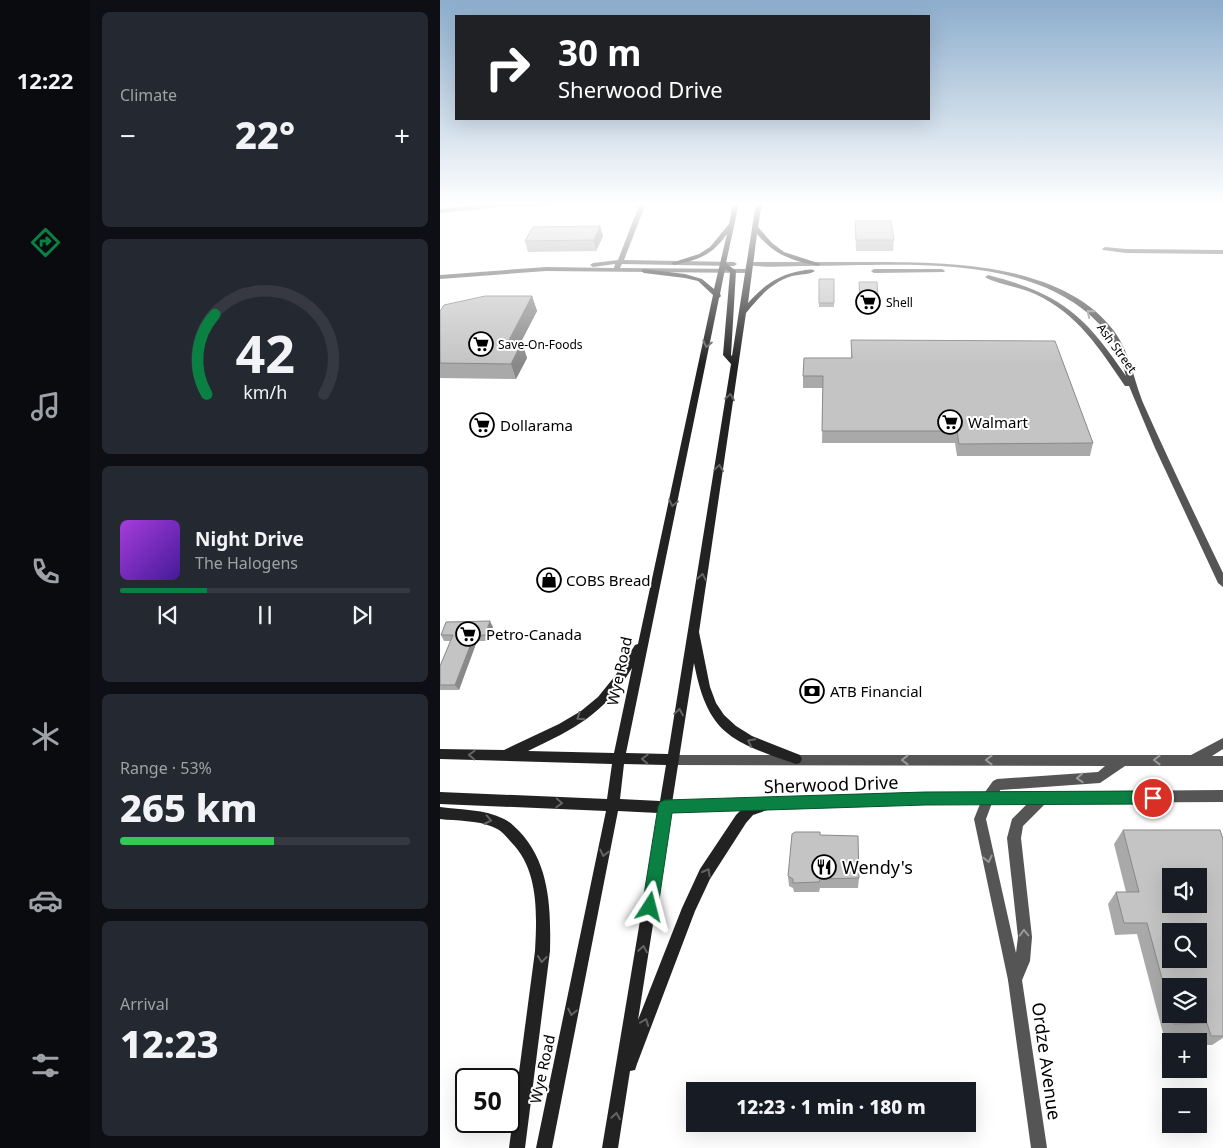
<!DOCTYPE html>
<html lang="en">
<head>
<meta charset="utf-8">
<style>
	:root { --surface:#171b24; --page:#242831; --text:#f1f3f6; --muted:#9ea1a6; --line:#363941; --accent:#0b8043 }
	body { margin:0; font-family:"Noto Sans",sans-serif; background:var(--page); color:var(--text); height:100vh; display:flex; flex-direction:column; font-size:19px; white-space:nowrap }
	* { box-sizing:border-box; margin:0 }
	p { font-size:16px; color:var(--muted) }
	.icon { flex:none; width:28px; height:28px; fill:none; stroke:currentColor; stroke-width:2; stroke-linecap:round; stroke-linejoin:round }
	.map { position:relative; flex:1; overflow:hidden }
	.side { display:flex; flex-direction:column; gap:12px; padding:12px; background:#0d0f14; width:350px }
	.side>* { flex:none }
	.banner { position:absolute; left:15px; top:15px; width:475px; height:105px; border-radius:0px; box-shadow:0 5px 20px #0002; background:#202124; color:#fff; overflow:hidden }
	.buttons { position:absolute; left:722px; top:868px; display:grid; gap:10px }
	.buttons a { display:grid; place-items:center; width:45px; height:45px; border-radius:0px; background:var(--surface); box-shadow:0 5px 20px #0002; font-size:25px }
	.speed { position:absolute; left:15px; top:1068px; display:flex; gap:10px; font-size:25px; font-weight:700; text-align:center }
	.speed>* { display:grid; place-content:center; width:65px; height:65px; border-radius:50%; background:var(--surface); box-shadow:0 5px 20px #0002; line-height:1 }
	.speed .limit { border:2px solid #111; border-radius:8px; background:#fff; color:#111 }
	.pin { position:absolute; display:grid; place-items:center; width:42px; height:42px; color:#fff; margin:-21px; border:2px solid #fff; border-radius:50%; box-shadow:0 1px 5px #0007 }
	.me { position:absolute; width:55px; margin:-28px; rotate:9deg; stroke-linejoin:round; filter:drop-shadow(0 0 4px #0008) }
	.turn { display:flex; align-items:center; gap:18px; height:105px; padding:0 20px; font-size:22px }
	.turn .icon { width:65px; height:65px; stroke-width:2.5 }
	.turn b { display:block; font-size:35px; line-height:42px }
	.big { font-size:38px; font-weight:800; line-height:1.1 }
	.side .widget { flex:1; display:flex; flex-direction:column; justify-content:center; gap:8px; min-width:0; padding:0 18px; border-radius:8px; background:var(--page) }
	.side .dial { align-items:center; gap:0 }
	.dial svg { height:130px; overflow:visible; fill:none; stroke:var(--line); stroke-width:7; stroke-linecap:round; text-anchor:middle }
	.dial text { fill:var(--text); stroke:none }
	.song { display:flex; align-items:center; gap:15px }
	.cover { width:60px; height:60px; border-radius:8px; background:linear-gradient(135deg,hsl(280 70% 55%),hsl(260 70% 35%)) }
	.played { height:5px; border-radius:2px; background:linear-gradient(90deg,var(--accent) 30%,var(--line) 30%) }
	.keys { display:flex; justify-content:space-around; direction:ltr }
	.heat { display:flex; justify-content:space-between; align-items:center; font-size:28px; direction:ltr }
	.charge { height:8px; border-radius:4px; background:linear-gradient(90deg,#34c759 53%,var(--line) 0) }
	.trip { position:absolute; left:246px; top:1082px; width:290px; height:50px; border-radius:0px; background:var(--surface); box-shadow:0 5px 20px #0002; font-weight:800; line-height:50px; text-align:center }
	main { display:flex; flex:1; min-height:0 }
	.tab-bar { display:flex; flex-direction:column; width:90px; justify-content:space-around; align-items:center; background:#090b0e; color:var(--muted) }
	.tab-bar .icon { width:35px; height:35px }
	.tab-bar .current { color:var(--accent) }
	.tab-bar b { font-size:22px; color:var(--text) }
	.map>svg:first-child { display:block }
</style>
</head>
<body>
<main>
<nav class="tab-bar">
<b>12:22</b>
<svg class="icon current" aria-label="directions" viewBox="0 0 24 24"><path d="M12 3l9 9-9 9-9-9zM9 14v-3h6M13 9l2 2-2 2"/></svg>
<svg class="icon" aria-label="music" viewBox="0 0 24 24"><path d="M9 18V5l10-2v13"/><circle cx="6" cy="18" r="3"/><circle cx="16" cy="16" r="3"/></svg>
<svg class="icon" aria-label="phone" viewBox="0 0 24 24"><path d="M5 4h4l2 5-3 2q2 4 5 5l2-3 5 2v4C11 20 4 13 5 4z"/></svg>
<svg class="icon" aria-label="climate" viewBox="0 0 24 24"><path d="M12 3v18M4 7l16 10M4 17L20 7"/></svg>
<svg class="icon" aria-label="car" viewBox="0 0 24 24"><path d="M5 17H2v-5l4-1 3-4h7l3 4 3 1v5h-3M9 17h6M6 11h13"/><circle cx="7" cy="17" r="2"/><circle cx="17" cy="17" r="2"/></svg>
<svg class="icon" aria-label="filters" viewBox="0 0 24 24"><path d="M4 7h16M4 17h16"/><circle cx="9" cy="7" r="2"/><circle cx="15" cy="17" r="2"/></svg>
</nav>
<section class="side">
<div class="widget"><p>Climate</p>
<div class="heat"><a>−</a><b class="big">22°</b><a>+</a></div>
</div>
<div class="widget dial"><svg viewBox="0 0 100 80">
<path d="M14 69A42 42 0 1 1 86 69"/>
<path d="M14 69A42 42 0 0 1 19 20" stroke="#0b8043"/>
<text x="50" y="56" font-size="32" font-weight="700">42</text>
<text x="50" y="72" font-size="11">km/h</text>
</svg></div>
<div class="widget">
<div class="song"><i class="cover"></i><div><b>Night Drive</b><p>The Halogens</p></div></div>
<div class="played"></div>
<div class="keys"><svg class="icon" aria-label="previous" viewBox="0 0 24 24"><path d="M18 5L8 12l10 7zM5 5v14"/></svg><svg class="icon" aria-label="pause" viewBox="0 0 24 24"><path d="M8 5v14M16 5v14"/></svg><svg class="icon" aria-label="next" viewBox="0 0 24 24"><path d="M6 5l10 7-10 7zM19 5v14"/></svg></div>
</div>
<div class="widget"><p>Range · 53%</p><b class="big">265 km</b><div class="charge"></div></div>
<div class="widget"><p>Arrival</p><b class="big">12:23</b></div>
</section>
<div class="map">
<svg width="783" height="1148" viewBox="0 0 783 1148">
	<rect width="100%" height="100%" fill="#fff"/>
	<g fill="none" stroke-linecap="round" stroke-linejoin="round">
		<path fill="#555" fill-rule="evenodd" d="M 60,203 L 119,203 L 116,205 L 60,207 L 0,213 L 0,209 Z
			M 665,247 L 686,249 L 783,250 L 783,254 L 686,253 L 663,250 L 662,249 Z
			M 310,262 C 347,262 383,262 420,262 C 499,262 621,260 674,331 C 690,353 694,381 704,405 C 729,461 756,517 783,573 L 783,587 L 778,583 L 715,448 L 689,386 L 685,386 C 660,349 637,313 595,294 C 581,287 556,284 545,277 L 548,275 C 621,294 644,314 686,376 C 682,361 677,346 669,334 C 663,327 656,321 650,315 C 580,253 456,266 368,266 C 349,266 327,268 308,265 L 308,263 Z
			M 502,269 L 505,271 L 504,272 L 434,273 L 431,271 L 434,269 Z
			M 575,973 L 580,975 L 582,980 L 607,1148 L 591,1148 L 568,980 L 570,975 Z"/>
		<path fill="#555" fill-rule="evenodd" d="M 200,203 L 206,203 L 184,260 L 294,262 L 297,264 L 294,266 L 182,264 L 180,268 L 309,269 L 312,271 L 309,273 L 106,271 L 0,279 L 0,275 L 106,267 L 174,268 L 175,264 L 153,267 L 150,265 L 153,263 L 178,260 Z
			M 783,738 L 783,749 L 772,756 L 783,756 L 783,766 L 685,766 L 660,783 L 560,790 L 560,792 L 783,790 L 783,802 L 606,803 L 583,826 L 581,838 L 592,937 L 590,961 L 580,985 L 575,987 L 570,985 L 568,980 L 534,819 L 540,804 L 485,804 L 225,813 L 220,811 L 219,807 L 220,803 L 225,801 L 485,792 L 545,792 L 553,781 L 557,779 L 658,772 L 665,766 L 231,765 L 227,764 L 225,760 L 227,756 L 231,755 L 751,755 ZM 552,803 L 588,803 L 572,819 L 567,838 L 578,937 L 576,953 L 546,819 Z"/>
		<path fill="#222" fill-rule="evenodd" d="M 293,203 L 299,203 L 286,263 L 296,271 L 291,355 L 292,356 L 316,203 L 322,203 L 318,227 L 332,243 L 344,252 L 381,264 L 378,266 C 351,260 336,256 317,234 L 308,303 C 323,286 338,275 360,271 C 366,270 371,268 375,271 C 369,275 360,274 352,276 C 332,282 319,297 306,313 L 259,632 L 270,687 L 276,703 L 284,715 L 296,726 L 312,736 L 360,755 L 362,759 L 360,763 L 356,764 C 291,741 268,735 254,663 L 198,1020 L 242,908 L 260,869 L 296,815 L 304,807 L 331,797 L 336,799 L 337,803 L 336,807 L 313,815 L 306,823 L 270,879 L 255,911 L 197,1064 L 195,1070 L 190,1071 L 178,1148 L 162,1148 L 218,813 L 178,811 L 112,1148 L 96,1148 L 166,811 L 0,804 L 0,792 L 167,799 L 172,764 L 0,759 L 0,749 L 64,750 L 119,724 L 141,711 L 158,697 L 175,676 L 195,645 L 198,644 L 273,295 L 258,281 L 245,278 L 204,273 L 201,271 L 204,269 L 245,274 L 262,279 L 274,289 L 287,234 C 271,256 260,259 234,265 L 231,263 L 259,254 L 270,247 L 289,224 ZM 285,269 L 290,272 L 283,355 L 291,364 L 228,754 L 186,753 L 279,298 L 281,296 L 280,294 ZM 192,668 L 174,753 L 88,751 C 136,728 163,715 192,668 ZM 184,764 L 226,765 L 220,801 L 180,799 Z
			M 0,807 C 22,810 44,809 64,819 C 70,822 74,826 79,831 C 110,863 111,909 110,951 L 85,1148 L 69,1148 L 95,951 C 97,914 99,870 71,842 C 66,836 61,830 53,827 C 37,820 17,821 0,819 Z"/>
	</g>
	<path fill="#a9a9a9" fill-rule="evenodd" d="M 376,203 L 405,203 L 405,205 L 376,205 Z
		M 415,221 L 454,240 L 453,251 L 416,251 Z
		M 160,226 L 163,236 L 156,251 L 88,252 L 85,241 Z
		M 379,279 L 394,279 L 394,307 L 379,307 Z
		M 419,282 L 438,298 L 437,309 L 419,309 Z
		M 92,296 L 97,311 L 81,342 L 87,358 L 76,379 L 0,378 L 0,311 Z
		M 411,340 L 653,443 L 650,456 L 517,456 L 515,443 L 382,443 L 383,388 L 363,388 L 363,376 L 411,358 Z
		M 53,627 L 47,641 L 37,641 L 19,690 L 0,690 L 0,666 L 11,641 L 4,641 L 1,635 Z
		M 683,830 L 783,839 L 783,1038 L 772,1045 L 759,1045 L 759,1041 L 757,1041 L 754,1033 L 723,1033 L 697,934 L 675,935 L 668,904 L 676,892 L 686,892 L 674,844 ZM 731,986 L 759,1014 L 731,1014 Z
		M 380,835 L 419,878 L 418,888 L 380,888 L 379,892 L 354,892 L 353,888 L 349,886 L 348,876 Z"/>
	<path fill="#898989" d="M 160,226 L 163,236 L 156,251 L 154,240 Z
		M 92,296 L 97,311 L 73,357 L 68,342 Z
		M 82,342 L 87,358 L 76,379 L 71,364 Z
		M 50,621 L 53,627 L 47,641 L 45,635 Z
		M 34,636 L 37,641 L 19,690 L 15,685 Z"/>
	<path fill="#c4c4c4" stroke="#898989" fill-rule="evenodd" d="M 415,221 L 451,221 L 454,240 L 416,240 Z
		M 160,226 L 154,240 L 85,241 L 93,227 Z
		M 379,279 L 394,279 L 394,303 L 379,303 Z
		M 419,282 L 437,282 L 438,298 L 420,298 Z
		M 45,296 L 92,296 L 68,342 L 82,342 L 71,364 L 0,363 L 0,311 L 4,305 Z
		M 411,340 L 615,341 L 653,443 L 519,444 L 517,431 L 382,431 L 383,376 L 363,376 L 364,358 L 412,358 Z
		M 50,621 L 45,635 L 34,636 L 15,685 L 0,685 L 0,666 L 13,635 L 1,635 L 6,622 Z
		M 683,830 L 780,830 L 783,839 L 783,1036 L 771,1036 L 767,1023 L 734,1024 L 732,1014 L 759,1014 L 759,986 L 731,986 L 731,1012 L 707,923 L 684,923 L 676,892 L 699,892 ZM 731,876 L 759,876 L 759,904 L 731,904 ZM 731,931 L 759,931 L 759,959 L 731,959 Z
		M 355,832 L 380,832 L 380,835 L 418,836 L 419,878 L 380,879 L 379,882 L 353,883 L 353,879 L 348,876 L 352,834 Z"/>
	<defs><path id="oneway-chevron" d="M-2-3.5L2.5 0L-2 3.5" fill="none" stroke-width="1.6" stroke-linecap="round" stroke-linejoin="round" transform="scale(1.25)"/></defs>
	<g stroke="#999">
		<use href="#oneway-chevron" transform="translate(650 313) rotate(-141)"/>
		<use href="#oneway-chevron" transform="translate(465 760) rotate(-180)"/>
		<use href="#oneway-chevron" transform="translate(549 760) rotate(180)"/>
		<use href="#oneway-chevron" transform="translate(717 760) rotate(180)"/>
		<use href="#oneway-chevron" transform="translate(640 778) rotate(177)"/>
		<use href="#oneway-chevron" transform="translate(548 859) rotate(78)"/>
		<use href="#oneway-chevron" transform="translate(584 933) rotate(-92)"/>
	</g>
	<g stroke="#646464">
		<use href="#oneway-chevron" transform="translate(267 344) rotate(102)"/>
		<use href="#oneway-chevron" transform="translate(290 397) rotate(-81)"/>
		<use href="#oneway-chevron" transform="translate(279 468) rotate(-82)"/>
		<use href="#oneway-chevron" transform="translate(233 503) rotate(102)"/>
		<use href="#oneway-chevron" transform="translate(262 577) rotate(-80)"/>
		<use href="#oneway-chevron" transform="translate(239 712) rotate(-81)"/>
		<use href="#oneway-chevron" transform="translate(140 717) rotate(145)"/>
		<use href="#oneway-chevron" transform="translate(311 742) rotate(-153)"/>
		<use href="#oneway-chevron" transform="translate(32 755) rotate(-178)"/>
		<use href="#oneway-chevron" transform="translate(205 759) rotate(-177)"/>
		<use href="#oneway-chevron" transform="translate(119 803) rotate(3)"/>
		<use href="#oneway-chevron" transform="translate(48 820) rotate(12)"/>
		<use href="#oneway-chevron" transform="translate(164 853) rotate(102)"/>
		<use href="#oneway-chevron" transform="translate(267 872) rotate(-61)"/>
		<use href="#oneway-chevron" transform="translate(203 949) rotate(-81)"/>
		<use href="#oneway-chevron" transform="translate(102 959) rotate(97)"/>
		<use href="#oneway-chevron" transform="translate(132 1012) rotate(102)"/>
		<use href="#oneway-chevron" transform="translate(205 1022) rotate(-69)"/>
		<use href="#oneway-chevron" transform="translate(176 1116) rotate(-80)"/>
	</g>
	<linearGradient id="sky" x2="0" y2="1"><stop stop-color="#8cadcc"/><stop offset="0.56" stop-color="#fff"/><stop offset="1" stop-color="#fff" stop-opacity="0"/></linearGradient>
	<rect width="783" height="364" fill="url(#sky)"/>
	<path fill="#0b8043" stroke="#07532c" d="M 713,791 L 718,793 L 720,798 L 718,802 L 713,804 L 485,805 L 232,813 L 218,907 L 215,912 L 210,915 L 204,912 L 202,907 L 218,807 L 220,802 L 225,800 L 485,792 Z"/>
	<defs>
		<g id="supermarket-ring" transform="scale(1.25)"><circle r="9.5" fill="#fff" stroke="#000" stroke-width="1.5"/><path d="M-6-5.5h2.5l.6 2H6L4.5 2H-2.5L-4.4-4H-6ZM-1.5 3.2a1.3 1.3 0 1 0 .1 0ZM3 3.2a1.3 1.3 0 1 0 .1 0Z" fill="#000"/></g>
		<g id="shop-ring" transform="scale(1.25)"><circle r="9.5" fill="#fff" stroke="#000" stroke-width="1.5"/><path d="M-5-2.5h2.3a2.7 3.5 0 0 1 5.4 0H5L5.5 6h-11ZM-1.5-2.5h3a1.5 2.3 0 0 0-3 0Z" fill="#000"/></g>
		<g id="bank-ring" transform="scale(1.25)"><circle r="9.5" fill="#fff" stroke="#000" stroke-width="1.5"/><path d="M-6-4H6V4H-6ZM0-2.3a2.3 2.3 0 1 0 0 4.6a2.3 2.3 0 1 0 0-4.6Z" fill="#000"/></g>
		<g id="restaurant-ring" transform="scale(1.25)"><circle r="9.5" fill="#fff" stroke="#000" stroke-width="1.5"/><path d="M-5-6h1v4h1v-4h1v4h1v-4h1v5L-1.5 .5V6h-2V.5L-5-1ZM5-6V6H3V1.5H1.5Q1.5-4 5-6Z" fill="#000"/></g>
	</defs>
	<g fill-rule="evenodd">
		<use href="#supermarket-ring" x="428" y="302"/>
		<use href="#supermarket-ring" x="41" y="344"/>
		<use href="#supermarket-ring" x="510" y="422"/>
		<use href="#supermarket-ring" x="42" y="425"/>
		<use href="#shop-ring" x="109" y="580"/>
		<use href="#supermarket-ring" x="28" y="634"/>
		<use href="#bank-ring" x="372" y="691"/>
		<use href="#restaurant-ring" x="384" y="867"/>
	</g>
	<g text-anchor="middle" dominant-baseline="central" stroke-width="4" stroke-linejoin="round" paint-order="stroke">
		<g font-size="12" fill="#000" stroke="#fff" text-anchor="start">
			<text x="446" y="302">Shell</text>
			<text x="58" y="344">Save-On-Foods</text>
		</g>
		<g font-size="12" fill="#000" stroke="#fff">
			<text transform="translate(677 348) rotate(54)">Ash Street</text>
		</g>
		<g font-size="15" fill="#000" stroke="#fff" text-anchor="start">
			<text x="528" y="422">Walmart</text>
			<text x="60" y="425">Dollarama</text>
			<text x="126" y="580">COBS Bread</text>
			<text x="46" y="634">Petro-Canada</text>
			<text x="390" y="691">ATB Financial</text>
		</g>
		<g font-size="15" fill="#000" stroke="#fff">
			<text transform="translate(179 671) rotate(-78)">Wye Road</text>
			<text transform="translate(102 1069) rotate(-78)">Wye Road</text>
		</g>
		<g font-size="18" fill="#000" stroke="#fff">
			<text transform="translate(391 784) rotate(-2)">Sherwood Drive</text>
			<text transform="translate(607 1061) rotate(82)">Ordze Avenue</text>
		</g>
		<g font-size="18" fill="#000" stroke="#fff" text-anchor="start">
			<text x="402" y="867">Wendy's</text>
		</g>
	</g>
</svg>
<div class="buttons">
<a><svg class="icon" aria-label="sound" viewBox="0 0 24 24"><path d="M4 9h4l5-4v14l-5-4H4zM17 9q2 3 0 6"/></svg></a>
<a><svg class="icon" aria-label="search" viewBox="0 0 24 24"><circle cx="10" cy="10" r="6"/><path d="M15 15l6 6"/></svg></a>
<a><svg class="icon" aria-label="layers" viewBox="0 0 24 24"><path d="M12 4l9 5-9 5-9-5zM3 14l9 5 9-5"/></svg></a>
<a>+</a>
<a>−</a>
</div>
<div class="speed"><div class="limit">50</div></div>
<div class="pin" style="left:713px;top:798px;background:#d93025"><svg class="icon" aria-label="arrive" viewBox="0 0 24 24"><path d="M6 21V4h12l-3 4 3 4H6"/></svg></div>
<svg class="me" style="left:210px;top:907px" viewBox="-20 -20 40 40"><path d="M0-17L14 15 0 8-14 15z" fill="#0b8043" stroke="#fff" stroke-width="4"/></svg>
<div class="trip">12:23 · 1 min · 180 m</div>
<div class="banner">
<div class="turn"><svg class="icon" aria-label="right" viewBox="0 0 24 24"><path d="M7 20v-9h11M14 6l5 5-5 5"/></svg><div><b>30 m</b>Sherwood Drive</div></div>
</div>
</div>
</main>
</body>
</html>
